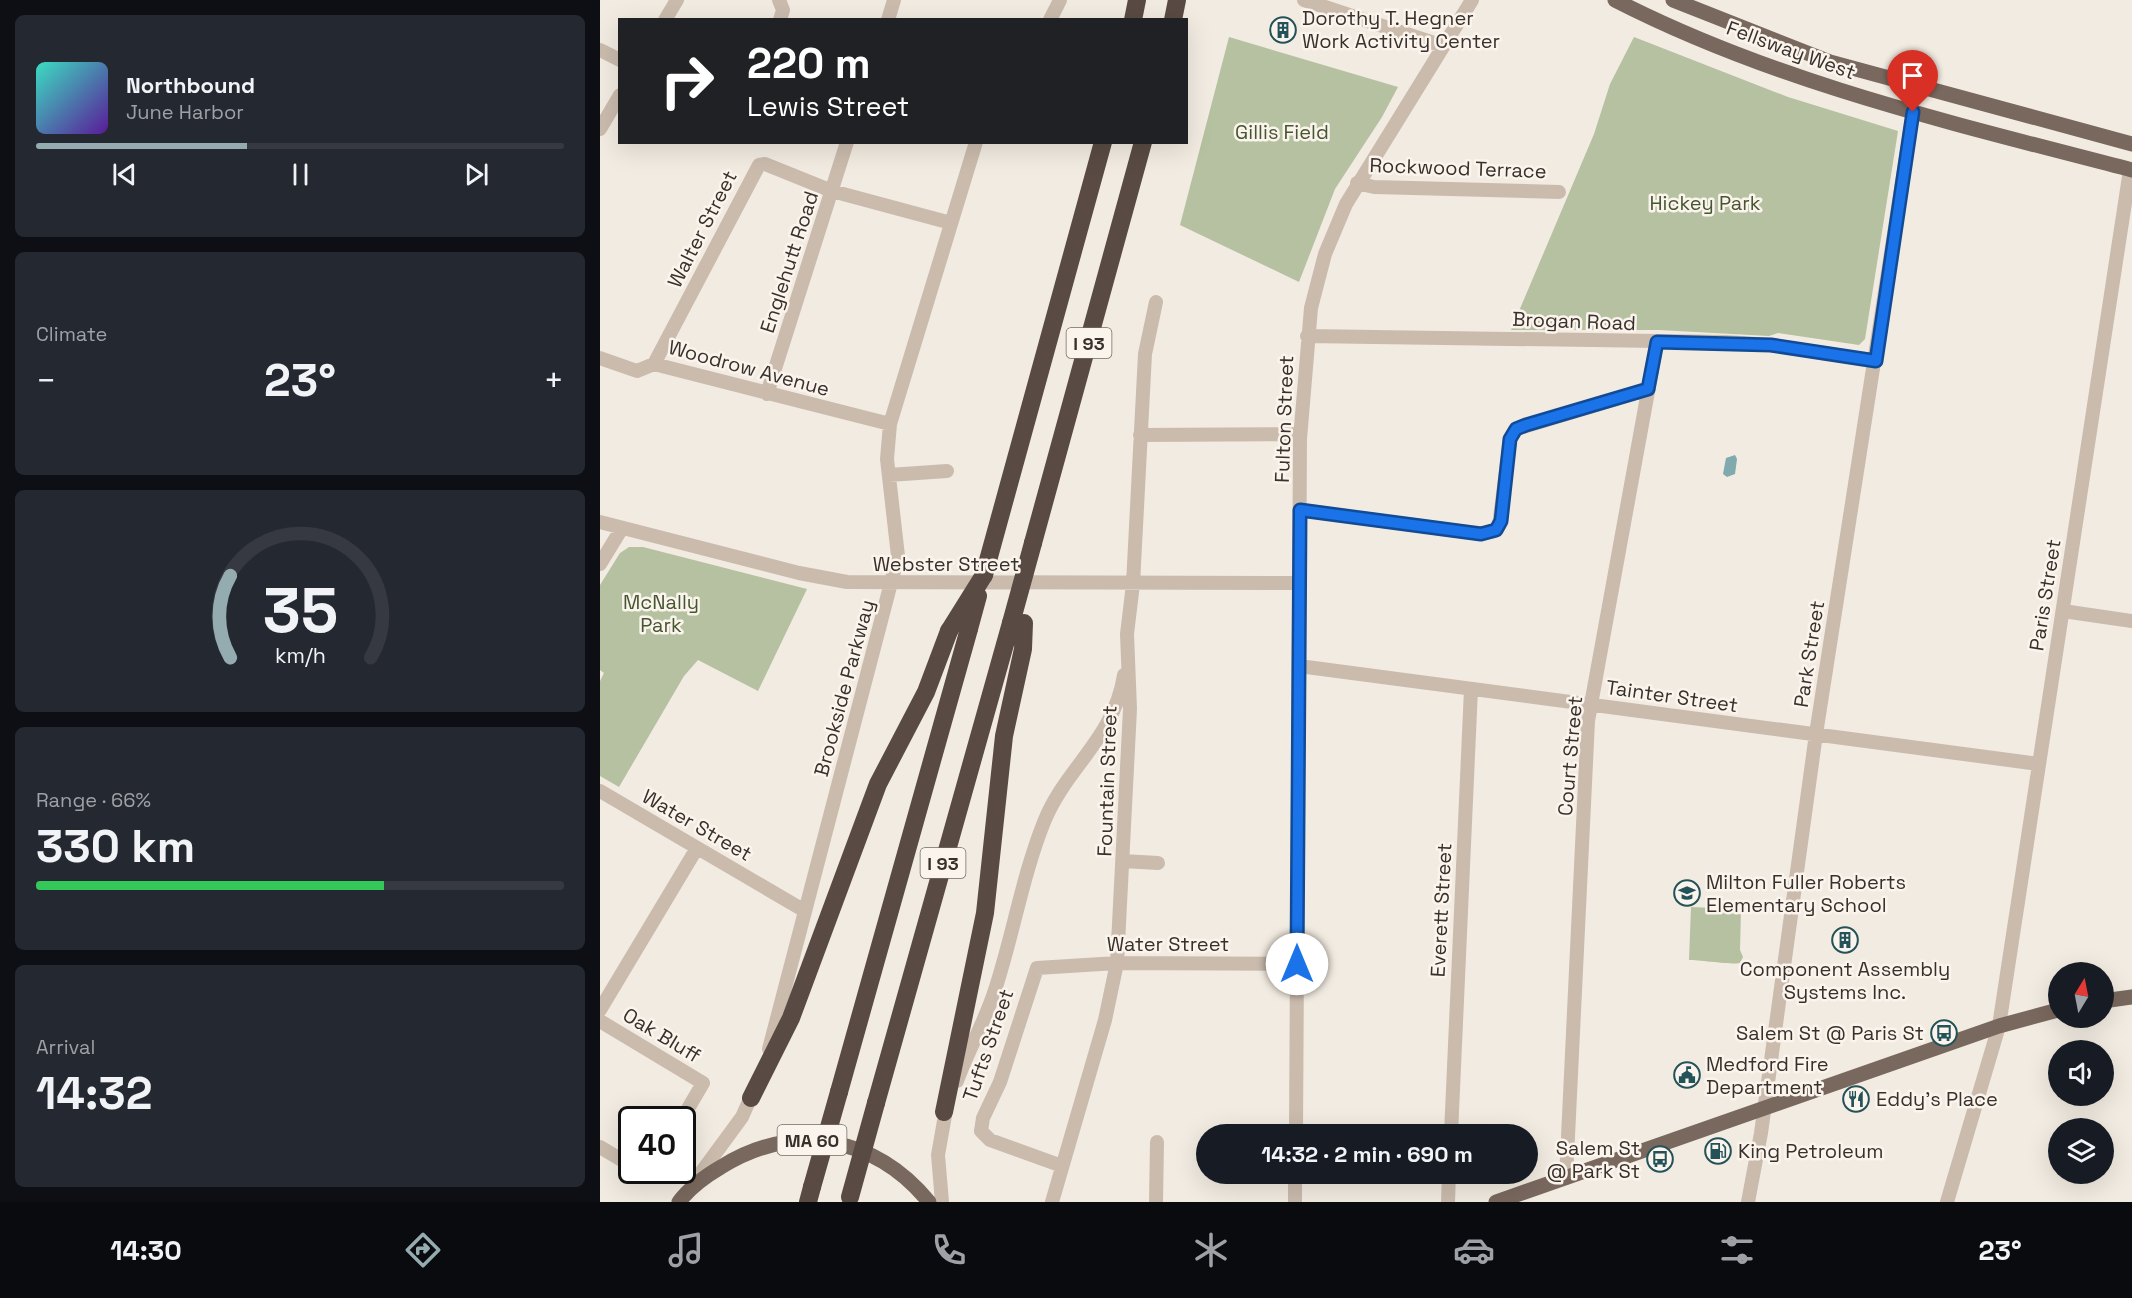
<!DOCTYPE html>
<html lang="en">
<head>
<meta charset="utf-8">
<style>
	:root { --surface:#171b24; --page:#242831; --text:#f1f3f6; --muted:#9ea1a6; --line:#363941; --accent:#94abaf }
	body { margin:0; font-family:"Space Grotesk",sans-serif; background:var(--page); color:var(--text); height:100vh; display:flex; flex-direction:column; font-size:22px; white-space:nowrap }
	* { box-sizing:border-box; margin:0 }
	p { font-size:20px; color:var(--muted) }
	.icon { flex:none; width:33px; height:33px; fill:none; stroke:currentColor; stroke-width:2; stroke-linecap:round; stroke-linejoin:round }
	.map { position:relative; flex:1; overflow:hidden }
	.panel { display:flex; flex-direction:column; gap:15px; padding:15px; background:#0d0f14; width:600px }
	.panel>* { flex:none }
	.hud { position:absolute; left:18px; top:18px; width:570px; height:126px; border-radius:0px; box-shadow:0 6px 24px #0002; background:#202124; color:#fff; overflow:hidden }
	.needle { width:39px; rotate:10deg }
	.tools { position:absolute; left:1448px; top:962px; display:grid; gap:12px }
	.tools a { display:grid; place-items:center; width:66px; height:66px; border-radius:50%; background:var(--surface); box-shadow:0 6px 24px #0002; font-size:30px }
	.speed { position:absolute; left:18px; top:1106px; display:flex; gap:12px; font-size:30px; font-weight:700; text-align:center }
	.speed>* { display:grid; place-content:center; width:78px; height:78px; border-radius:50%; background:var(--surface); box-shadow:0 6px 24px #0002; line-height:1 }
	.speed .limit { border:3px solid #111; border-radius:9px; background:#fff; color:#111 }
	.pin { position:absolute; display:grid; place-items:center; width:51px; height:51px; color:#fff; margin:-62px -26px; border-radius:50% 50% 50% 0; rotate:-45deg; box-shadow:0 0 6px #0007 }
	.pin .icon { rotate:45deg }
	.me { position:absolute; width:66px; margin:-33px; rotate:0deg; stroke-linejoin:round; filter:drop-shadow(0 0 4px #0008) }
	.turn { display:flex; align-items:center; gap:21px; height:126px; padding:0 30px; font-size:27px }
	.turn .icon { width:78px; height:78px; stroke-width:2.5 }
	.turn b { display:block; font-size:42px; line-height:51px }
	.big { font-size:45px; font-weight:700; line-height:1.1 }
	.panel .card { flex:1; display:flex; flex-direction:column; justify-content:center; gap:9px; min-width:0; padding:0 21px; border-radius:9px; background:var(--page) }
	.panel .dial { align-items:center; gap:0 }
	.dial svg { height:156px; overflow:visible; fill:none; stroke:var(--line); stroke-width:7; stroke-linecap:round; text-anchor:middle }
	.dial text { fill:var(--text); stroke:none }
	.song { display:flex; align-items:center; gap:18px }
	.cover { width:72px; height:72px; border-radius:9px; background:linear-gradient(135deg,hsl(170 70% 55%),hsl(270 70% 35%)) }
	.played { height:6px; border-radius:3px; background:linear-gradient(90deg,var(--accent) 40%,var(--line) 40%) }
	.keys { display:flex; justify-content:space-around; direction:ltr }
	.heat { display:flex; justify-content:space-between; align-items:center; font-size:33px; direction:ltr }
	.charge { height:9px; border-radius:4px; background:linear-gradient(90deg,#34c759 66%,var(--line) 0) }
	.trip { position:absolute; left:596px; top:1124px; width:342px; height:60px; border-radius:30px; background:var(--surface); box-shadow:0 6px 24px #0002; font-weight:700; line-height:60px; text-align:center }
	.menu { display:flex; height:96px; justify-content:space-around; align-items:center; background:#090b0e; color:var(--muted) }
	.menu .icon { width:42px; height:42px }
	.menu .active { color:var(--accent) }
	.menu b { font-size:27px; color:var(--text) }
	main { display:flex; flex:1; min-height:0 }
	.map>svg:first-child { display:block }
</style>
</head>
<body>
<main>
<section class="panel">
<div class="card">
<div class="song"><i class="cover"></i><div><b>Northbound</b><p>June Harbor</p></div></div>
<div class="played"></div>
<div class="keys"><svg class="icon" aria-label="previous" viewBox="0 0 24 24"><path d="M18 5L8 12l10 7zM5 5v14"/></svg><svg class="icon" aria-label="pause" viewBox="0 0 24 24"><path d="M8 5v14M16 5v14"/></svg><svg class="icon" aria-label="next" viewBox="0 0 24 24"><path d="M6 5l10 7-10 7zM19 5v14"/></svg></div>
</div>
<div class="card"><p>Climate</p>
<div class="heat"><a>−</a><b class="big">23°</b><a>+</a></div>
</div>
<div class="card dial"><svg viewBox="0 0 100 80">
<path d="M14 69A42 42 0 1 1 86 69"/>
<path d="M14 69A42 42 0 0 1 14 27" stroke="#94abaf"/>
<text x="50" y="56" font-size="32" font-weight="700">35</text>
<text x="50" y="72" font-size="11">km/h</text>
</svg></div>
<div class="card"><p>Range · 66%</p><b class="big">330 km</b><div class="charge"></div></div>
<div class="card"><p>Arrival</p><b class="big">14:32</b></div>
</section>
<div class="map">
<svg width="1532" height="1202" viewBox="0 0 1532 1202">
	<rect width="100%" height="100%" fill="#f2ebe1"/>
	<path fill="#b5c1a1" d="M 629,37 L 798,87 L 782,117 L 735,189 L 699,282 L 580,225 Z
		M 1034,37 L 1188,97 L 1298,131 L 1265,339 L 1259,345 L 1178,333 L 1169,336 L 1059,330 L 911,330 L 994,134 L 1010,84 Z
		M 29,547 L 43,547 L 207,589 L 158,691 L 98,660 L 84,676 L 19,787 L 0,776 L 0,681 L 4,673 L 0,670 L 0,585 L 20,553 Z
		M 1091,907 L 1141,909 L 1140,950 L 1143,957 L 1140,963 C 1134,965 1099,960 1089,960 Z"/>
	<path fill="#81aaae" d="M 1135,455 L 1137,459 L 1135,474 L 1127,477 L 1123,474 L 1126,458 Z"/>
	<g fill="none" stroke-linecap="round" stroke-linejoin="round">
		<path stroke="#cabbad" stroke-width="14" d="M 179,0 L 183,10 L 180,20
			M 704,0 L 843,46
			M 65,20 L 77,0
			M 288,20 L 294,0
			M 450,20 L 460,0
			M 0,50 L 20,60
			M 0,129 L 20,95
			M 757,183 L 774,187 L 959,192
			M 707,336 L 1125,342 L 1171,345 L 1276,361
			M 0,358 L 37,371 L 54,364 L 290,424
			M 54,364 L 159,165 L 165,164 L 232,191 L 351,223
			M 167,394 L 247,142
			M 540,435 L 700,434
			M 289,475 L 347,471
			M 700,510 L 881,534 L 893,531 L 899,526 L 910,439 L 916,429 L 1049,389
			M 0,522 L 199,573 L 247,582 L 699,583
			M 0,564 L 22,528
			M 1463,611 L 1532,621
			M 699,666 L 1439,764
			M 0,791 L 205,911
			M 523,861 L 558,863
			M 0,1010 L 97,848
			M 0,1021 L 103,1083 L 82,1119
			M 169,1049 L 298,556 L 287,459 L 290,424 L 376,142
			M 357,1081 C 368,1051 384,1023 394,993 C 413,936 422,877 444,822 C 466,767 514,739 524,675
			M 696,1134 L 700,439 L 711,308 L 725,254 L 746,204 L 872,0
			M 851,1134 L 871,689
			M 0,1147 L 32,1166
			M 462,1166 L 390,1140 L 381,1131 L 383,1118 L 400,1082 L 437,968 L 517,963 L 697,964
			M 39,1170 L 49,1177 L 53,1170
			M 966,1178 L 988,721 L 1057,342
			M 95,1181 L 142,1117 L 154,1090
			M 342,1202 L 338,1155 L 347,1104
			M 452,1202 L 505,1020 L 517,963 L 530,709 L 527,634 L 533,584 L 545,354 L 556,302
			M 556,1202 L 557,1142
			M 695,1202 L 695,1173
			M 848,1202 L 849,1173
			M 1148,1202 L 1161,1133 L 1216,734 L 1313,112
			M 1347,1202 L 1399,1026 L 1530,170"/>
		<path stroke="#79685d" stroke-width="15" d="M 1015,0 C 1177,83 1356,124 1532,170
			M 1073,0 L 1230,62 L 1532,144
			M 1503,1001 L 1532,997
			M 79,1202 C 90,1187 104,1177 121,1167 C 193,1122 275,1136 329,1202
			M 896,1202 L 1399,1026 L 1458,1010"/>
		<path stroke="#594b43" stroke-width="18" d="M 533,20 L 537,0
			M 573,20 L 577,0
			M 433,543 L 543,142
			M 384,575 L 503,142
			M 239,1092 L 369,629
			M 151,1098 L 191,1018 L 278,784 L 326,692 L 349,631
			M 276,1103 L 411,623
			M 344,1112 L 385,913 L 404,736 L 423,649 L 424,623
			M 208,1202 L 212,1187"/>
		<path stroke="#594b43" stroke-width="18" d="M 411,623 L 433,543
			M 369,629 L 378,596
			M 349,631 L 384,575
			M 212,1187 L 239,1092
			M 250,1197 L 276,1103"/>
	</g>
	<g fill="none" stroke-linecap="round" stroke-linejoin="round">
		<g stroke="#114b97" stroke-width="15">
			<path id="route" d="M 697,964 L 700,510 L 881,534 L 896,530 L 901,521 L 910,439 L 916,429 L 926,425 L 1048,389 L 1057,342 L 1171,345 L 1276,361 L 1313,112"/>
		</g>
		<use href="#route" stroke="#1a73e8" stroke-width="10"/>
	</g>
	<defs>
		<g id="building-ring" transform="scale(1.35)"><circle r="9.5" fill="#faf4ed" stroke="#235258" stroke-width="1.5"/><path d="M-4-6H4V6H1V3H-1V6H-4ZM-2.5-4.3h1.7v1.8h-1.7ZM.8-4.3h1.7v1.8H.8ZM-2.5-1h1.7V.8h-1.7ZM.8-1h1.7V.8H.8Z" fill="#235258"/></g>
		<g id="school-ring" transform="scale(1.35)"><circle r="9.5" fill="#faf4ed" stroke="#235258" stroke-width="1.5"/><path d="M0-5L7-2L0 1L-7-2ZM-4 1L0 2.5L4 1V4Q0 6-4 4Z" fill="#235258"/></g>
		<g id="bus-ring" transform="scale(1.35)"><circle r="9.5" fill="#faf4ed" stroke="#235258" stroke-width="1.5"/><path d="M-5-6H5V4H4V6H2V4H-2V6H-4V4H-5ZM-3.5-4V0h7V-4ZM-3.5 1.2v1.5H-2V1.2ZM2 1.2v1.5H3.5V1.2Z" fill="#235258"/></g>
		<g id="civic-ring" transform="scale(1.35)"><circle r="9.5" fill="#faf4ed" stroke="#235258" stroke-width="1.5"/><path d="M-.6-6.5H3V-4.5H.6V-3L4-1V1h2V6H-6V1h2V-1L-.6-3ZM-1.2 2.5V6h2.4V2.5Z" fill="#235258"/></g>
		<g id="restaurant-ring" transform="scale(1.35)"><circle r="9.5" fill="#faf4ed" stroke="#235258" stroke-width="1.5"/><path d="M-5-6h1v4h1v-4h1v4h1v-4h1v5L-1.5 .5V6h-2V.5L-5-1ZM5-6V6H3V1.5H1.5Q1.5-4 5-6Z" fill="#235258"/></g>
		<g id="fuel-ring" transform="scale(1.35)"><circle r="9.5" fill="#faf4ed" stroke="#235258" stroke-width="1.5"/><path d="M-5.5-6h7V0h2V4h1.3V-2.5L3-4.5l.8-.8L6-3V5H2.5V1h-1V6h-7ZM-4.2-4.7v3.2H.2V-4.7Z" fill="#235258"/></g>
	</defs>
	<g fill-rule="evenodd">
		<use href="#building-ring" x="683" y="30"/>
		<use href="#school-ring" x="1087" y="893"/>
		<use href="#building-ring" x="1245" y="940"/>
		<use href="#bus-ring" x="1344" y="1033"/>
		<use href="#civic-ring" x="1087" y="1075"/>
		<use href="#restaurant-ring" x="1256" y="1099"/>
		<use href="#fuel-ring" x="1118" y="1151"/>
		<use href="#bus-ring" x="1060" y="1159"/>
	</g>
	<g text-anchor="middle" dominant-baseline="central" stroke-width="5" stroke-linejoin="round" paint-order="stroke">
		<g fill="#faf4ed" stroke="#736b65" stroke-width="1.5">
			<rect x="466.5" y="328" width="45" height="30" rx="4.5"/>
			<rect x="320.5" y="848" width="45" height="30" rx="4.5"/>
			<rect x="177.5" y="1125" width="69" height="30" rx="4.5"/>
		</g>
		<g font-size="18" font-weight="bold" fill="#39302b">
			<text x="489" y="343">I 93</text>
			<text x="343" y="863">I 93</text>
			<text x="212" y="1140">MA 60</text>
		</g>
		<g font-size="20" fill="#39302b" stroke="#faf4ed" text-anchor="start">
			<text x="702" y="18">Dorothy T. Hegner<tspan x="702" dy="23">Work Activity Center</tspan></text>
			<text x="1106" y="882">Milton Fuller Roberts<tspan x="1106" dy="23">Elementary School</tspan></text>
			<text x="1245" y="969" text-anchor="middle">Component Assembly<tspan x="1245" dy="23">Systems Inc.</tspan></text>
			<text x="1324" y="1033" text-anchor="end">Salem St @ Paris St</text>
			<text x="1106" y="1064">Medford Fire<tspan x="1106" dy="23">Department</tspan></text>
			<text x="1276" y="1099">Eddy's Place</text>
			<text x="1040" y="1148" text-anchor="end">Salem St<tspan x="1040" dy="23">@ Park St</tspan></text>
			<text x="1138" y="1151">King Petroleum</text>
		</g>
		<g font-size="20" fill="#39302b" stroke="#faf4ed">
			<text transform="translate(1191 50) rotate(20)">Fellsway West</text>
			<text transform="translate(858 168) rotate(2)">Rockwood Terrace</text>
			<text transform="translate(102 229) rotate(-63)">Walter Street</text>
			<text transform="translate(189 262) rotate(-72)">Englehutt Road</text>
			<text transform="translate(974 321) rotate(2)">Brogan Road</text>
			<text transform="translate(149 368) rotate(15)">Woodrow Avenue</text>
			<text transform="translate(684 419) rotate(-88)">Fulton Street</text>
			<text x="346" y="564">Webster Street</text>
			<text transform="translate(1445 595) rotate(-81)">Paris Street</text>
			<text transform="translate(1209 654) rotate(-81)">Park Street</text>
			<text transform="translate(244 688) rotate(-75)">Brookside Parkway</text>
			<text transform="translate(1072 696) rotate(8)">Tainter Street</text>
			<text transform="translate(970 756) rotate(-85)">Court Street</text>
			<text transform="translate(507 781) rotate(-88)">Fountain Street</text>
			<text transform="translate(97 825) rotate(30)">Water Street</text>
			<text transform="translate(841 910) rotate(-87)">Everett Street</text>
			<text x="568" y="944">Water Street</text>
			<text transform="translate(62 1035) rotate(31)">Oak Bluff</text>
			<text transform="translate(388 1045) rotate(-71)">Tufts Street</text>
		</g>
		<g font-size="20" fill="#465630" stroke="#faf4ed">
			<text x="682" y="132">Gillis Field</text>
			<text x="1105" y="203">Hickey Park</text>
			<text x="61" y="602">McNally<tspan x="61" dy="23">Park</tspan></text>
		</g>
	</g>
</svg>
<div class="tools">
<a><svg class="needle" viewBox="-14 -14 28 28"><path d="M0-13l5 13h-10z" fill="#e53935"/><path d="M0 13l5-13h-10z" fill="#9ea1a6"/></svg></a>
<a><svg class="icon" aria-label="sound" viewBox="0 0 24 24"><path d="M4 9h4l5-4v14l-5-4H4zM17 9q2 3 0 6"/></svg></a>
<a><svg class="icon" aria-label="layers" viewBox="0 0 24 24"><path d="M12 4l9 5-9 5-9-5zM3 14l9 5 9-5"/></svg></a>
</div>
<div class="speed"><div class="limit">40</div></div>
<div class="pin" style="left:1313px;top:112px;background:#d93025"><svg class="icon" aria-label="arrive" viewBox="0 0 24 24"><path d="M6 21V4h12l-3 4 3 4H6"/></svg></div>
<svg class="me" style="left:697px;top:964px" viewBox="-20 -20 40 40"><circle r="19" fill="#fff"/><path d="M0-13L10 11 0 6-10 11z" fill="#1a73e8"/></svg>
<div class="trip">14:32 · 2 min · 690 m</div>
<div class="hud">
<div class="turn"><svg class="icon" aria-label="right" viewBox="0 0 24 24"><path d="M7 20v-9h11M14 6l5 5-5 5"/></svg><div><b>220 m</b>Lewis Street</div></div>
</div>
</div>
</main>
<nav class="menu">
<b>14:30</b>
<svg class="icon active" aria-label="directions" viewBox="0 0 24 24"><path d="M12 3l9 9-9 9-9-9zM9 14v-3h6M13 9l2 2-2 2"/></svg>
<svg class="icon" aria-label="music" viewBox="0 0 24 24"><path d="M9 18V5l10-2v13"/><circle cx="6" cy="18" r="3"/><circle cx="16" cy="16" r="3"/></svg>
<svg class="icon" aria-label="phone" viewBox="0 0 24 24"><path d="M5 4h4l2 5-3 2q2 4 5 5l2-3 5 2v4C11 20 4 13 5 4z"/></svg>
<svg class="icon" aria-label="climate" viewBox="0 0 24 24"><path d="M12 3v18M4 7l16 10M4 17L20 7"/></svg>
<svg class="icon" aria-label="car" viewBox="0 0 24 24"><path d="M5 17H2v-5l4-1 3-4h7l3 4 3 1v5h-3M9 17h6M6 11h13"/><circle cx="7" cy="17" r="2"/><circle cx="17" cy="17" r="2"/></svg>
<svg class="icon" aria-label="filters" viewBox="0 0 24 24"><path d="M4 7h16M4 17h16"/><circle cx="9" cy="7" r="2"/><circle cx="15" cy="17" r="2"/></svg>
<b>23°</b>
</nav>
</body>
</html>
